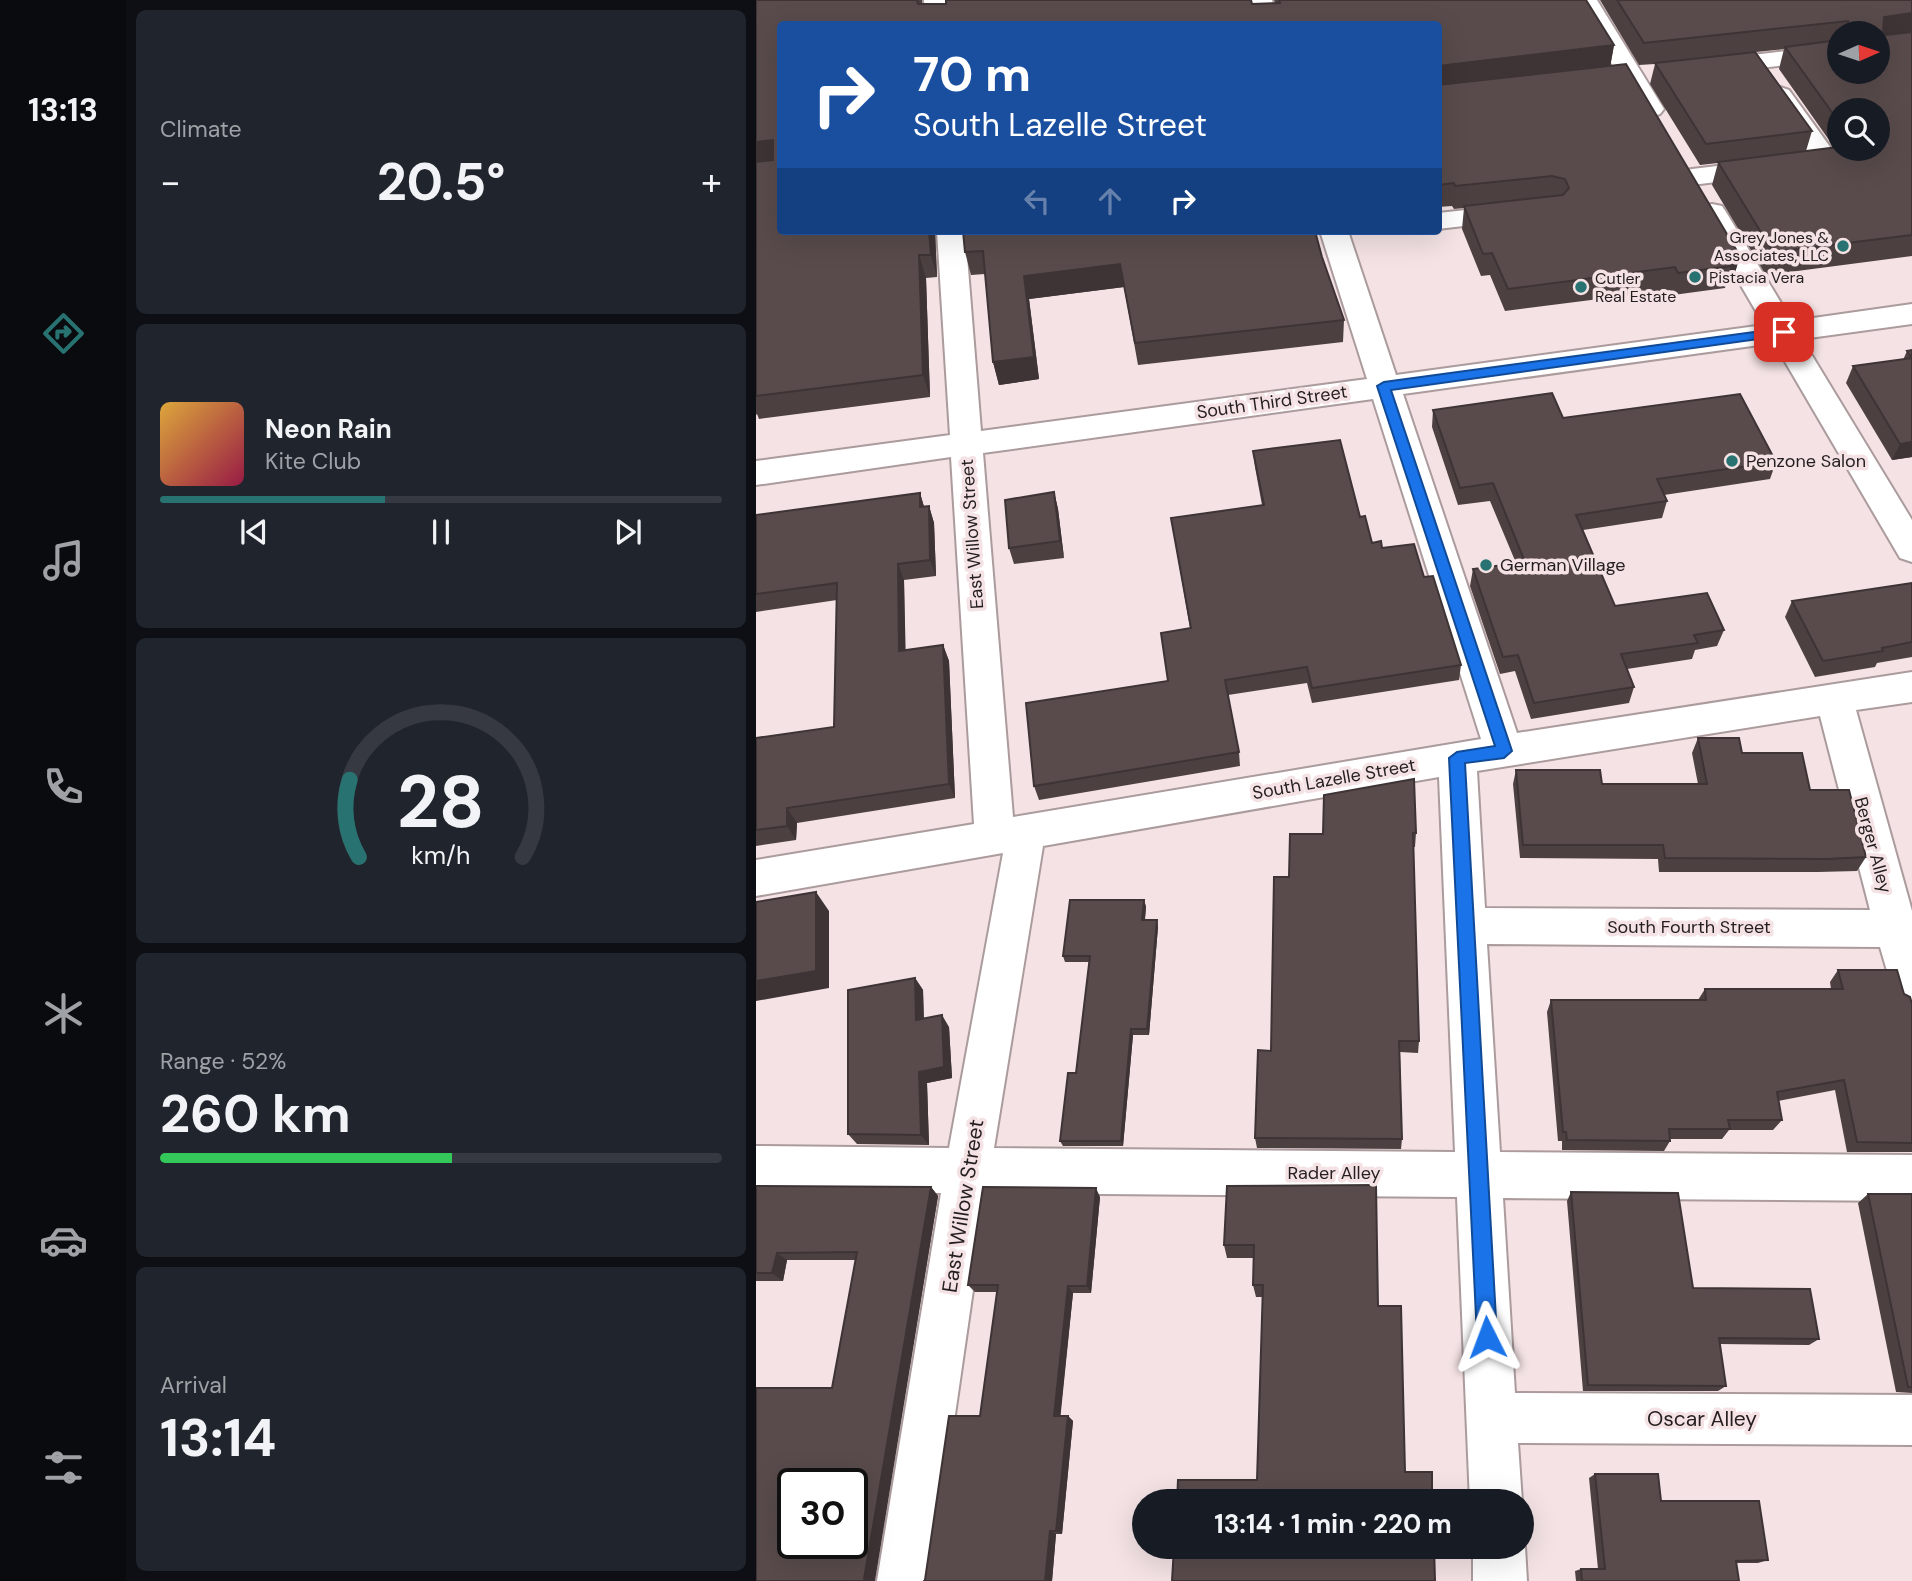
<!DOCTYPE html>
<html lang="en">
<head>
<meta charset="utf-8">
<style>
	:root { --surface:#171b24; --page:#20242c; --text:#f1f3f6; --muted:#9ea1a6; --line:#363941; --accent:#287371 }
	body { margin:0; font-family:"DM Sans",sans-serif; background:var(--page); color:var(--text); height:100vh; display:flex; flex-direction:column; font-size:26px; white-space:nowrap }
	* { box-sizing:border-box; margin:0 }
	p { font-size:23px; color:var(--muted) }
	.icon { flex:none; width:38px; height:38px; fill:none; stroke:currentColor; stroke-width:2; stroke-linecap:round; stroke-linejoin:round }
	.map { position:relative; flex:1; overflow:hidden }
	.drawer { display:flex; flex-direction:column; gap:10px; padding:10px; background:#0d0f14; width:630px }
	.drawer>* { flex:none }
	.hud { position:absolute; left:21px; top:21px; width:665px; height:214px; border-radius:7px; box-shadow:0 7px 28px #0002; background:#1a4fa0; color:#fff; overflow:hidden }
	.needle { width:46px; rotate:87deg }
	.controls { position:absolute; left:1071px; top:21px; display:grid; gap:14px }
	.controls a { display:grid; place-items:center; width:63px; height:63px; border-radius:50%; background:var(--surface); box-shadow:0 7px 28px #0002; font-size:35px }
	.speed { position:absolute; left:21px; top:1468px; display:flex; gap:14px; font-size:35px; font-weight:700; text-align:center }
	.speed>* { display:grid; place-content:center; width:91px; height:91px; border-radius:50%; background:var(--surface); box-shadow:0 7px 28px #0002; line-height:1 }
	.speed .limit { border:4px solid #111; border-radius:10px; background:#fff; color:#111 }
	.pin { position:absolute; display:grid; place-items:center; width:60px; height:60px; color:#fff; margin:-30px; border-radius:14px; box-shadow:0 4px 10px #0006 }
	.me { position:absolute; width:77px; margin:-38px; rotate:357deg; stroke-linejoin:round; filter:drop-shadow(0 0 5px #0008) }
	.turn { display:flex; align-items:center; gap:24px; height:147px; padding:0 21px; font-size:32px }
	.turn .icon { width:91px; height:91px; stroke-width:2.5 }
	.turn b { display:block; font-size:49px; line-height:60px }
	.lanes { display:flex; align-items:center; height:66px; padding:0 21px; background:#0003; justify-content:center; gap:35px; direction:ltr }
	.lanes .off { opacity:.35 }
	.big { font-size:52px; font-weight:700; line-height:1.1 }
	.drawer .card { flex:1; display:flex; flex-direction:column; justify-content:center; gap:10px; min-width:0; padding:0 24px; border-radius:10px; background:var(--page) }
	.drawer .dial { align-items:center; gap:0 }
	.dial svg { height:182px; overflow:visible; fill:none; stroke:var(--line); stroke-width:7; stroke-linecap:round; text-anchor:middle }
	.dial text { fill:var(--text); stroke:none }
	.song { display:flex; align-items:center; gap:21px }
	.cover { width:84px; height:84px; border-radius:10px; background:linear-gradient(135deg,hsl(40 70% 55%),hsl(340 70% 35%)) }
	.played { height:7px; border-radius:4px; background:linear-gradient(90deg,var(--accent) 40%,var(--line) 40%) }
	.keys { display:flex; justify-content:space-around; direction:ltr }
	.heat { display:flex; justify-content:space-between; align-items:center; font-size:38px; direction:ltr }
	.charge { height:10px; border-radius:5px; background:linear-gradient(90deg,#34c759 52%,var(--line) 0) }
	.trip { position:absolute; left:376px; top:1489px; width:402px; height:70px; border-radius:35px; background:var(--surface); box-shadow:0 7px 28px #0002; font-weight:700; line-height:70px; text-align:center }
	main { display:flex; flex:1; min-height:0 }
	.tabs { display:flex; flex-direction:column; width:126px; justify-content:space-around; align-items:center; background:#090b0e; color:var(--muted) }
	.tabs .icon { width:49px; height:49px }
	.tabs .on { color:var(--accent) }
	.tabs b { font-size:32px; color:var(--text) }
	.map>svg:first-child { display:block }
</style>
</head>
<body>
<main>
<nav class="tabs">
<b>13:13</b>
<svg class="icon on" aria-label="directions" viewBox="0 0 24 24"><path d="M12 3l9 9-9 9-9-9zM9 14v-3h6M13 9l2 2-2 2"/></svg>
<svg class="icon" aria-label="music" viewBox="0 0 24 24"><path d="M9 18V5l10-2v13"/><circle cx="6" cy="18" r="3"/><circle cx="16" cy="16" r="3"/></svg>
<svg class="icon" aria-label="phone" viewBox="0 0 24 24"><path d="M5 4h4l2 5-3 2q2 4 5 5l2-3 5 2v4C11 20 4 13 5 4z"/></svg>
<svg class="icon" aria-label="climate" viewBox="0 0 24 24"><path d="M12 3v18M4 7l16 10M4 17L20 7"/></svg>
<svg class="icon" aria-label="car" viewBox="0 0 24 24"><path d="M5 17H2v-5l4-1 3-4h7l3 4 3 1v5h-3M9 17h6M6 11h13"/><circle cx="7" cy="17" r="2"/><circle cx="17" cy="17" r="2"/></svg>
<svg class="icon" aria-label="filters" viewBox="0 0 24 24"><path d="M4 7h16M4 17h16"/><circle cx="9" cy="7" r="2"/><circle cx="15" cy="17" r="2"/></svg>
</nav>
<section class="drawer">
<div class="card"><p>Climate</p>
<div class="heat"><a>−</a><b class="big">20.5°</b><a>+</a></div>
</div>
<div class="card">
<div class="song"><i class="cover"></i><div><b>Neon Rain</b><p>Kite Club</p></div></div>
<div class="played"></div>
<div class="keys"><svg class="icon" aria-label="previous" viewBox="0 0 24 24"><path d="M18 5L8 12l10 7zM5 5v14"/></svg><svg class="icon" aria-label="pause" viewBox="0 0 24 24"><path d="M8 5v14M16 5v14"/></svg><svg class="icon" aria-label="next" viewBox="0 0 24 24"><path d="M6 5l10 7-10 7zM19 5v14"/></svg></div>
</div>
<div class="card dial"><svg viewBox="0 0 100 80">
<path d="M14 69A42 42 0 1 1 86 69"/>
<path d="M14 69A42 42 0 0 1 10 35" stroke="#287371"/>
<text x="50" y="56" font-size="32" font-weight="700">28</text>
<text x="50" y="72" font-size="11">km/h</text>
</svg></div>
<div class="card"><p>Range · 52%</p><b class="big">260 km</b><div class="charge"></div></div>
<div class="card"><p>Arrival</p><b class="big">13:14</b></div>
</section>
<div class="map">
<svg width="1156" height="1581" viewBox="0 0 1156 1581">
	<rect width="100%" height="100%" fill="#f4e2e4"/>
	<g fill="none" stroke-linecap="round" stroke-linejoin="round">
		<g stroke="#ab9b9c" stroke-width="4">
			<path id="minor" d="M 168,0 L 192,0 L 193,24 L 169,24 Z
				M 492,0 L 516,0 L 523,24 L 499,24 Z
				M 817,0 L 841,0 L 908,109 L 904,114 L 895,117 L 886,114 Z
				M 1083,45 L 1083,59 L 953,74 L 944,72 L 941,67 L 944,62 L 953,60 Z
				M 1024,87 L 1033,90 L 1080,155 L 1084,161 L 1080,167 L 936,185 L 926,183 L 923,177 L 926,171 L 936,169 L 1053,155 L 1011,95 L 1015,90 Z
				M 956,204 L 966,206 L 970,212 L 1036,321 L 1156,304 L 1156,324 L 1046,339 L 1156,520 L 1156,562 L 1144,558 L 1018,343 L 647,394 L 761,733 L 1156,672 L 1156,702 L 1100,710 L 1156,911 L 1156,1010 L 1141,1005 L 1124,947 L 731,944 L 744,1152 L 1156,1155 L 1156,1201 L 747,1198 L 759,1393 L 1156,1395 L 1156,1445 L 762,1443 L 766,1502 L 714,1502 L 701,1197 L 231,1193 L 175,1581 L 121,1581 L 185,1193 L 0,1192 L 0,1146 L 193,1148 L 247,853 L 0,896 L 0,860 L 218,824 L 195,457 L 0,485 L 0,461 L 194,435 L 181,231 L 209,231 L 225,431 L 611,379 L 564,231 L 592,231 L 640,375 L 1008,325 L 942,212 L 946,206 ZM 617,399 L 725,739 L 257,817 L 227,453 ZM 1064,716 L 1114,910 L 729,908 L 721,771 ZM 683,777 L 699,1152 L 238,1148 L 287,846 Z
				M 757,205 L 767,207 L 771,213 L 767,219 L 682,229 L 682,213 Z
				M 766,1540 L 769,1547 L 771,1581 L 717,1581 L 717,1547 L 766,1547 Z"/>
		</g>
		<use href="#minor" fill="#fff" fill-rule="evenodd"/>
	</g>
	<path fill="#4d4041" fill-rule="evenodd" d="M 0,0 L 166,0 L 166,4 L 496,4 L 519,3 L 518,0 L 830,0 L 858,45 L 854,66 L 984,256 L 977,279 L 971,280 L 969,288 L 917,295 L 914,290 L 749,311 L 734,275 L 725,276 L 706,229 L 708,208 L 698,209 L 696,206 L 682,207 L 682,24 L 24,24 L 179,231 L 181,277 L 170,278 L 174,397 L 3,419 L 1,414 L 0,415 Z
		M 844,0 L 1156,0 L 1156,256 L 1010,275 L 956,185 L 962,163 L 944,165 L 894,84 L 899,64 L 883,65 ZM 1083,33 L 1122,33 L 1083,72 ZM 1028,49 L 1023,69 L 1078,147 L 1050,151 L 1056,131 L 1000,52 ZM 1083,110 L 1122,149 L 1083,149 Z
		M 207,231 L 566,257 L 588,320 L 587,342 L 382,365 L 368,287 L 273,299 L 283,379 L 243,385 L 237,362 L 229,274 L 215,275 L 209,252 Z
		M 1156,350 L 1156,457 L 1136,460 L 1090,383 L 1097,366 L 1147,360 L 1151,351 Z
		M 677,410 L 807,418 L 1020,462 L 1014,479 L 908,495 L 911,501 L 906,518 L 827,530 L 859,606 L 968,630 L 961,646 L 939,650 L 936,659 L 871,669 L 878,687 L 873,703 L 775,719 L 759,671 L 744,674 L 714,586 L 717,569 L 760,563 L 734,501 L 702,505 L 676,427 Z
		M 497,451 L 604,517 L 616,543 L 626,548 L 668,577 L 705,665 L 703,680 L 556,703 L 551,683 L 472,695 L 483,752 L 484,766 L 283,800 L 278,786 L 412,681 L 434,628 L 415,518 L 506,505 L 499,467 Z
		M 298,492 L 302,509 L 308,558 L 258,564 L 253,548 Z
		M 164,493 L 168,507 L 173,506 L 178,523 L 180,576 L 148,580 L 149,650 L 187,645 L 193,661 L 199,798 L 41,823 L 40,840 L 0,846 L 0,738 L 78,727 L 81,600 L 0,612 L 0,515 Z
		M 1156,583 L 1156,657 L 1121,663 L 1119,667 L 1059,677 L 1029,617 L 1036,601 Z
		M 942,738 L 986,753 L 1054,790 L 1110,857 L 1101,871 L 1062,872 L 903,872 L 902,859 L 764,858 L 757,784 L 760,770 L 846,784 L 942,784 L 936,753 Z
		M 660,833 L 659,847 L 657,847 L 663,1041 L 662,1053 L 644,1052 L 646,1139 L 645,1149 L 501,1148 L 499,1138 L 515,1051 L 533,877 L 534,834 Z
		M 388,900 L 390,907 L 389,920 L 401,920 L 402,927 L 393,1035 L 377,1035 L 367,1146 L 307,1146 L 304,1141 L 320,1073 L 333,962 L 309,962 L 307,956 Z
		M 1082,970 L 1148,994 L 1156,1004 L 1156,1152 L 1091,1152 L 1079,1090 L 1022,1101 L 1026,1120 L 1017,1130 L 973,1130 L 966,1139 L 914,1139 L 914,1141 L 908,1151 L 806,1150 L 806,1141 L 802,1141 L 791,1012 L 795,1000 L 942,1000 L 949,989 L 1075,989 L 1074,982 Z
		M 159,978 L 167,990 L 168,1019 L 193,1027 L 196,1078 L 171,1083 L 173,1145 L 101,1144 L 92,1134 Z
		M 620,1185 L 501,1480 L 507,1297 L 500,1297 L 497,1285 L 498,1258 L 471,1258 L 468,1245 Z
		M 0,1186 L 175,1187 L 182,1196 L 118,1581 L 0,1581 L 76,1388 L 100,1260 L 31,1260 L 27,1281 L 0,1281 Z
		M 815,1192 L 937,1288 L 1063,1339 L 1053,1345 L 964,1344 L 970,1386 L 962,1391 L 827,1391 L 811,1201 Z
		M 1112,1194 L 1156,1194 L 1156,1393 L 1140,1392 L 1102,1203 Z
		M 344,1197 L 335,1293 L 317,1293 L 304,1416 L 312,1416 L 317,1421 L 306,1534 L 300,1534 L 296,1581 L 168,1581 L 169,1580 L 224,1416 L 241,1292 L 219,1292 L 212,1285 Z
		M 839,1474 L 905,1501 L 1012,1560 L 1002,1563 L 980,1563 L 983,1581 L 820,1581 L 819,1571 L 825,1569 L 842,1569 L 833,1478 Z"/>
	<path fill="#3e3435" d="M 1156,13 L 1156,34 L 1122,39 L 1128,17 Z
		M 858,45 L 854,68 L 682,87 L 683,65 Z
		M 17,140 L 24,160 L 0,166 L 0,142 Z
		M 173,231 L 179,231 L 181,277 L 175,255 Z
		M 163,255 L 170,278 L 174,397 L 167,375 Z
		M 984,256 L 977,279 L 971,280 L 975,266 L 971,258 Z
		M 364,264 L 368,287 L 273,299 L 283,379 L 243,385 L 237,362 L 268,276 Z
		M 1156,442 L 1156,457 L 1136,460 L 1144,444 Z
		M 298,492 L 302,509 L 308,558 L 304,541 Z
		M 164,493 L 169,510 L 164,507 Z
		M 173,506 L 178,523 L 180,576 L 174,560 Z
		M 142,564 L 148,580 L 150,667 L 143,651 Z
		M 187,645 L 193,661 L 199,798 L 193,784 Z
		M 31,808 L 41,823 L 40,840 L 31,826 Z
		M 60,892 L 73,911 L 73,988 L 0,1001 L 0,981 Z
		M 388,900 L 390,907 L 388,927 L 386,920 Z
		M 401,920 L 402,927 L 393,1035 L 391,1029 Z
		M 159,978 L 167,990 L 168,1032 L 160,1020 Z
		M 186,1015 L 193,1027 L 196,1078 L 171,1083 L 173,1145 L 165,1135 L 163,1072 Z
		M 375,1029 L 377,1035 L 367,1146 L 365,1141 Z
		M 175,1187 L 182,1196 L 119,1581 L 110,1581 L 108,1579 Z
		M 340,1188 L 344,1197 L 335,1293 L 331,1286 Z
		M 21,1253 L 31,1260 L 27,1281 L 16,1273 Z
		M 312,1286 L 317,1293 L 304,1421 L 298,1416 Z
		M 312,1416 L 317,1421 L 306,1534 L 300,1531 Z
		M 294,1531 L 300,1534 L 296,1581 L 289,1581 Z"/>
	<path fill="#594b4c" stroke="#3e3435" stroke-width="2" fill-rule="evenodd" d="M 0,0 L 161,0 L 162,4 L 190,4 L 190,0 L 495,0 L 496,4 L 524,3 L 523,0 L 830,0 L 858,45 L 682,66 L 682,24 L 24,24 L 24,231 L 173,231 L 175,255 L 163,255 L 167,375 L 0,396 L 0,162 L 17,160 L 17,140 L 0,142 Z
		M 861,0 L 1156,0 L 1156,13 L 1128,17 L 1127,33 L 1130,35 L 1156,32 L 1156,235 L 1017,252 L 962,162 L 1083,147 L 1083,149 L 1122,149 L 1122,110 L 1083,110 L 1083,122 L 1029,47 L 1083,40 L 1083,72 L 1122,72 L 1122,33 L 1093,33 L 1092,21 L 888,43 Z
		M 999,52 L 1056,131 L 950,144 L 899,63 Z
		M 870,64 L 984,256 L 971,258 L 975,266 L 922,273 L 919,267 L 752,289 L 736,253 L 727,254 L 708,206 L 807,195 L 813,188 L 809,179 L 796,176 L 699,186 L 698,183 L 682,185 L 682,85 Z
		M 207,231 L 559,231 L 566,257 L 588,320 L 379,343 L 364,264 L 268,276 L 278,357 L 237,362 L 227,251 L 209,252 Z
		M 1156,350 L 1156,358 L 1151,351 Z
		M 1156,358 L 1156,442 L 1144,444 L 1097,366 Z
		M 796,393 L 807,418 L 984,394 L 1020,462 L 901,479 L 911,501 L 820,515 L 859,606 L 951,593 L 968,630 L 938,635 L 942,643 L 865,654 L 878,687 L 778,703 L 762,655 L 747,657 L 717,569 L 769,562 L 737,483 L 704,488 L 677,410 Z
		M 584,440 L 604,517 L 609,516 L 616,543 L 625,541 L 626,548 L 658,544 L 668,577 L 677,576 L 705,665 L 556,688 L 551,667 L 469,680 L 483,752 L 278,786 L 270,703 L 412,681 L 405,633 L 435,628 L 415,518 L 508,505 L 497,451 Z
		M 298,492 L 304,541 L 253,548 L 249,500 Z
		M 164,493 L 164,507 L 173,506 L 174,560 L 142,564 L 143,651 L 187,645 L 193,784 L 31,808 L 31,826 L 0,830 L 0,738 L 78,727 L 81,583 L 0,594 L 0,515 Z
		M 1156,583 L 1156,642 L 1126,648 L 1127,651 L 1067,661 L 1036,601 Z
		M 942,738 L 983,738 L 986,753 L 1046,753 L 1054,790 L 1093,790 L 1110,857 L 1071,859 L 909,858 L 907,845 L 767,845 L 760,770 L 844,770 L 846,784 L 951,784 Z
		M 658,779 L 660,833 L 657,833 L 663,1041 L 643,1041 L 646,1139 L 499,1138 L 502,1050 L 515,1051 L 518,877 L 533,877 L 534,834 L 567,834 L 568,795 Z
		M 60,892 L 60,971 L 0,981 L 0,902 Z
		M 314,900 L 388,900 L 386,920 L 401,920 L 391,1029 L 375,1029 L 365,1141 L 304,1141 L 312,1073 L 320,1073 L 334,956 L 307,956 Z
		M 1082,970 L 1141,970 L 1148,994 L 1154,997 L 1156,1004 L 1156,1143 L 1101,1142 L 1088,1080 L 1021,1092 L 1026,1120 L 972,1120 L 974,1129 L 913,1129 L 914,1141 L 811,1140 L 810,1132 L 807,1132 L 795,1000 L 950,1000 L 949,989 L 1087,989 Z
		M 159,978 L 160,1020 L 186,1015 L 188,1067 L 163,1072 L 165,1135 L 92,1134 L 92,990 Z
		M 620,1185 L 622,1306 L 645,1306 L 649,1472 L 676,1472 L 676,1502 L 421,1502 L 422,1480 L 501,1480 L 507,1285 L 497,1285 L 498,1245 L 468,1245 L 471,1186 Z
		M 0,1186 L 175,1187 L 108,1579 L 110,1581 L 0,1581 L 0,1388 L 76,1388 L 101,1252 L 21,1253 L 16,1273 L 0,1273 ZM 37,1484 L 96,1484 L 96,1544 L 37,1544 Z
		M 227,1187 L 340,1188 L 331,1286 L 312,1286 L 298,1416 L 312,1416 L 300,1531 L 294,1531 L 289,1581 L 168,1581 L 169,1580 L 193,1416 L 224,1416 L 242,1285 L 212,1285 Z
		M 815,1192 L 922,1193 L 937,1288 L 1054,1289 L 1063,1339 L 963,1338 L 970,1386 L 832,1385 Z
		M 1112,1194 L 1156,1194 L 1156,1387 L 1152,1387 Z
		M 839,1474 L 902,1474 L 905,1501 L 1003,1501 L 1012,1560 L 980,1561 L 983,1581 L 826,1581 L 825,1569 L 849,1569 Z
		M 418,1547 L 678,1547 L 679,1581 L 416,1581 Z"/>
	<path fill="#1a73e8" stroke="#114b97" stroke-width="2" d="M 1028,328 L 1032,329 L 1032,335 L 635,390 L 756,751 L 748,758 L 709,763 L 741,1337 L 738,1344 L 731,1347 L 724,1344 L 721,1337 L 693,758 L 701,752 L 739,746 L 621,386 L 628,382 Z"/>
	<g fill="#287371" stroke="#f4e2e4" stroke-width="2.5">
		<circle cx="1087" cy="246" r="7"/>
		<circle cx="939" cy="277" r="7"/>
		<circle cx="825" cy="287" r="7"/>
		<circle cx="976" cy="461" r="7"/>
		<circle cx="730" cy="565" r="7"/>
	</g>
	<g text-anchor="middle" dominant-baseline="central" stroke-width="7" stroke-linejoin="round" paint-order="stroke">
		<g font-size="16" fill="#241e1e" stroke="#f4e2e4" text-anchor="start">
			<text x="1073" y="237" text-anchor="end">Grey Jones &amp;<tspan x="1073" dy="18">Associates, LLC</tspan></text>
			<text x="953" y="277">Pistacia Vera</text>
			<text x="839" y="278">Cutler<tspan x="839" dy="18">Real Estate</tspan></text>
		</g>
		<g font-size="18" fill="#241e1e" stroke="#f4e2e4">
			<text transform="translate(516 402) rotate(-8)">South Third Street</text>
			<text transform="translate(216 534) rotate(-94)">East Willow Street</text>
			<text transform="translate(578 779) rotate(-10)">South Lazelle Street</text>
			<text transform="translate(1117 845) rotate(75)">Berger Alley</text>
			<text x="933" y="927">South Fourth Street</text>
			<text x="578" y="1173">Rader Alley</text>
		</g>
		<g font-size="18" fill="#241e1e" stroke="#f4e2e4" text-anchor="start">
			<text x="990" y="461">Penzone Salon</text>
			<text x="744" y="565">German Village</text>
		</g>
		<g font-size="21" fill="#241e1e" stroke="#f4e2e4">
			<text transform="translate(207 1206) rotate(-81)">East Willow Street</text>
			<text x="946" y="1419">Oscar Alley</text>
		</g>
	</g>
</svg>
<div class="controls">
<a><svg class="needle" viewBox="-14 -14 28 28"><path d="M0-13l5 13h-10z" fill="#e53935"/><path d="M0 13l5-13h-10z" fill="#9ea1a6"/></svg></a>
<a><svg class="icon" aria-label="search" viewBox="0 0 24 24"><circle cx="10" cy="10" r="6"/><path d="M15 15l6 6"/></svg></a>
</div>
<div class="speed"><div class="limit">30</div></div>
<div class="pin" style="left:1028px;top:332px;background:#d93025"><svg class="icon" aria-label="arrive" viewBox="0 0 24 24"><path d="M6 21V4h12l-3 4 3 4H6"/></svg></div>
<svg class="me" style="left:731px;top:1337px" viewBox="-20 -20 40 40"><path d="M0-17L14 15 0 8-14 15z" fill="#1a73e8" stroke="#fff" stroke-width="4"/></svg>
<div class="trip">13:14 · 1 min · 220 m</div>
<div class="hud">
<div class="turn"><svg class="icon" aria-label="right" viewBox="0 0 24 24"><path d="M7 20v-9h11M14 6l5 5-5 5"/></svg><div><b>70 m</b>South Lazelle Street</div></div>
<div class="lanes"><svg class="icon off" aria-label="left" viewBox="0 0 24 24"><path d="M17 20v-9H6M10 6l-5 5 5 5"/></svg><svg class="icon off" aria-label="ahead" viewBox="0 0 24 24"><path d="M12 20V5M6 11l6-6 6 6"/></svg><svg class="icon" aria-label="right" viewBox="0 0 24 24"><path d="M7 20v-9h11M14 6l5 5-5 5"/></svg></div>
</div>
</div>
</main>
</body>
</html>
